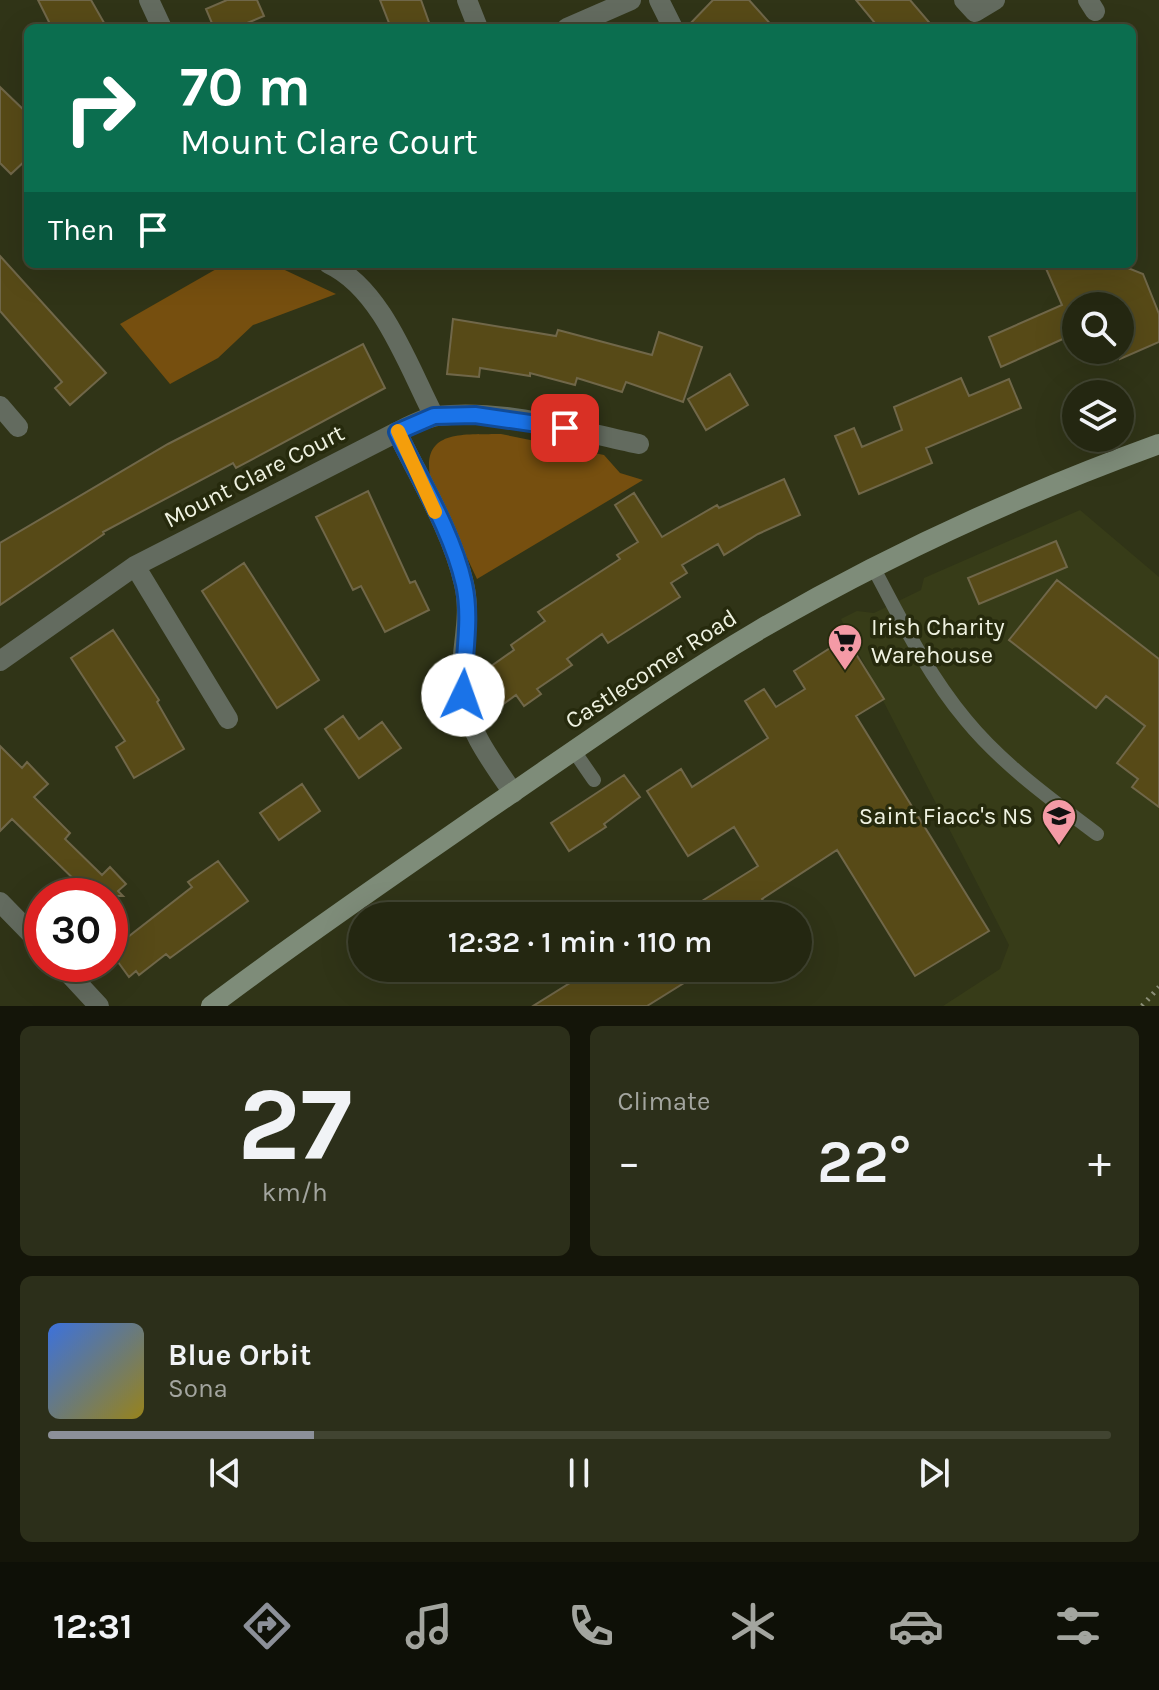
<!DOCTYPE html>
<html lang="en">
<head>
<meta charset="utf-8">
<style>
	:root { --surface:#242711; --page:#2c2f1a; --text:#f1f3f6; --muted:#a3a59f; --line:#414431; --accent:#8c9099 }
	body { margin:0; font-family:Karla,sans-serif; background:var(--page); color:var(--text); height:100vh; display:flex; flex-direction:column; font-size:30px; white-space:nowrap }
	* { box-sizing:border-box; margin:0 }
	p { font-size:26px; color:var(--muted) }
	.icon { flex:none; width:44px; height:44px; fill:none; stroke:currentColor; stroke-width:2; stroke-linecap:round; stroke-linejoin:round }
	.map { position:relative; height:1006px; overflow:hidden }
	.sheet { display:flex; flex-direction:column; gap:20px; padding:20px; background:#141509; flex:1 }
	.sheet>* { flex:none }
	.top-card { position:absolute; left:24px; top:24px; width:1112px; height:244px; border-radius:12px; box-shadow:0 8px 32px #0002,0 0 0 2px var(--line); background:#0b6e4f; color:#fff; overflow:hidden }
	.tools { position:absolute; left:1062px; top:292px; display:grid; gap:16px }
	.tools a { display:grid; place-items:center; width:72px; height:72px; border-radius:50%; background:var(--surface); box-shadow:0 8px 32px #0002,0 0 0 2px var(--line); font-size:40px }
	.speed { position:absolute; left:24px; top:878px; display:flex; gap:16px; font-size:40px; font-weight:700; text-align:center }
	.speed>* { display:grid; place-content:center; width:104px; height:104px; border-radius:50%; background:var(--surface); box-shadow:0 8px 32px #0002,0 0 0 2px var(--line); line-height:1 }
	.speed .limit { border:12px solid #d22; background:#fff; color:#111 }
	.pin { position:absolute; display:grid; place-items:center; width:68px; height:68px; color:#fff; margin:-34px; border-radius:16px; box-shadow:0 4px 12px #0006 }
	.me { position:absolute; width:88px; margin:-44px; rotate:3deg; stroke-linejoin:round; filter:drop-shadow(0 0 6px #0008) }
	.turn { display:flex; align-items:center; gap:28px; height:168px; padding:0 24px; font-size:36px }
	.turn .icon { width:104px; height:104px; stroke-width:2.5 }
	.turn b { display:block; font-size:56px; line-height:68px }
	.then { display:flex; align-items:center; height:76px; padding:0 24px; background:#0003; gap:16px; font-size:30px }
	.big { font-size:60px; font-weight:600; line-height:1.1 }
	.sheet .widget { flex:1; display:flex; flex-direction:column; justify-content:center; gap:12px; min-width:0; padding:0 28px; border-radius:12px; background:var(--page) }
	.sheet .dial { align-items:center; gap:0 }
	.dial b { font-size:104px; line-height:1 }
	.song { display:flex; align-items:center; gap:24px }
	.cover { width:96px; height:96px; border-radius:12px; background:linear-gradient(135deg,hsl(220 70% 55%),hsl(50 70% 35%)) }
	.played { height:8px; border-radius:4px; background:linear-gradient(90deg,var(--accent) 25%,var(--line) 25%) }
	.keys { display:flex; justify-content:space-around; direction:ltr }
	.heat { display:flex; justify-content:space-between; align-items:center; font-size:44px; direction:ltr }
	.sheet .tiles { flex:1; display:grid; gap:20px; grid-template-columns:1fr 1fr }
	.widget:last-child { grid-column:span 2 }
	.trip { position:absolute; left:348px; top:902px; width:464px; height:80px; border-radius:40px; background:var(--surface); box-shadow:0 8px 32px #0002,0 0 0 2px var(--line); font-weight:600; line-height:80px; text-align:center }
	.tabs { display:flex; height:128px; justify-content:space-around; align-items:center; background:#0e1007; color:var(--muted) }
	.tabs .icon { width:56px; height:56px }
	.tabs .active { color:var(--accent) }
	.tabs b { font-size:36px; color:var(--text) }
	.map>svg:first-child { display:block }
</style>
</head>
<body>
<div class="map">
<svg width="1159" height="1006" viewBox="0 0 1159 1006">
	<rect width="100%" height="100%" fill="#303417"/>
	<path fill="#373c18" d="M 1080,510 L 1159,577 L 1159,1006 L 943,1006 L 1000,969 L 1009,945 L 841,619 L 857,611 L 874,613 L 921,590 L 924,578 Z"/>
	<path fill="#764f0f" d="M 225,264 L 272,264 L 336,294 L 253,325 L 218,358 L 170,384 L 120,324 Z
		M 501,434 L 604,455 L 620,473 L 643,480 L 477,579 L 431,481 C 419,428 464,435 501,434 Z"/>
	<path fill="#574a17" stroke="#706749" stroke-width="2" d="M 38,0 L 91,0 L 107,28 L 52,28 Z
		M 227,0 L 257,0 L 264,16 L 235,28 L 214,28 L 206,9 Z
		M 380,0 L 421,0 L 431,28 L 391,28 Z
		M 713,0 L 749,0 L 774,28 L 686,28 Z
		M 856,0 L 910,0 L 934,28 L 879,28 Z
		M 0,87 L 28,114 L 28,158 L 11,174 L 0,163 Z
		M 0,256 L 106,373 L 70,405 L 55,388 L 62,382 L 0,311 Z
		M 1044,264 L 1118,264 L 1143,274 L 1159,314 L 1159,342 L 1120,359 L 1120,306 L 1076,306 L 1076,333 L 1001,367 L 989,337 L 1062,305 Z
		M 453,319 L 556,336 L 558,330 L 652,355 L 659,332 L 702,347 L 683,402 L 626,382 L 622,392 L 577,378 L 575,385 L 530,373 L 530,376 L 480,368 L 479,377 L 447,374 Z
		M 363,344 L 385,388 L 236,468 L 233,463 L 103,532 L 104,534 L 0,605 L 0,543 L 168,444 Z
		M 730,374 L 748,405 L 706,430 L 688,399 Z
		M 961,378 L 969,396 L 1009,379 L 1021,408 L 926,448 L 932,463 L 859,494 L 835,436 L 854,428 L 862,447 L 902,430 L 894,407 Z
		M 784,479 L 800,515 L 758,534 L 724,555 L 718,544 L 682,565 L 687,573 L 671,583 L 680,597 L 608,643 L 602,634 L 567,659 L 572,665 L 537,689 L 541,694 L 524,706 L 516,695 L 502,705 L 480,674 L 514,650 L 511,645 L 545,621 L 538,612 L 620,559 L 617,555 L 638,542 L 615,505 L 634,493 L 662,537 L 717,505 L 719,508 Z
		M 368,491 L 410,583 L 415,581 L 429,610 L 385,632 L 361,586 L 353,590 L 316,517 Z
		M 1056,541 L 1067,567 L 979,604 L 968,578 Z
		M 244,563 L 319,680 L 277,708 L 202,591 Z
		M 1057,580 L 1159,659 L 1159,807 L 1132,787 L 1138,779 L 1117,763 L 1145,726 L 1106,696 L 1096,708 L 1009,640 Z
		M 113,630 L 159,700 L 157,702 L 184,749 L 134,778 L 116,747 L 125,741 L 71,658 Z
		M 846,638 L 884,699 L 856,716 L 989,931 L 915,976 L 837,850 L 762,899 L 773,916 L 678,916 L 758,866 L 734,827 L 688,856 L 647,791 L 681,769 L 692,787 L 768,738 L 745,701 L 764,689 L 776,707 L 805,689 L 794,671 Z
		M 343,716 L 359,739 L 382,722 L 401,748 L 359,778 L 325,729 Z
		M 0,746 L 22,768 L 27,762 L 48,784 L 34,797 L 70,833 L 65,839 L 102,875 L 110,867 L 126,884 L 118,891 L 123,896 L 81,896 L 86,891 L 12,819 L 0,831 Z
		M 624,775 L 640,797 L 604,824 L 606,827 L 569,851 L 551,823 Z
		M 302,784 L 320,811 L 279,840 L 260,813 Z
		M 218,861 L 248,901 L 170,958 L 166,954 L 139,975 L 136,971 L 129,977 L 110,951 L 192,887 L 188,882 Z
		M 594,968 L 708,968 L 647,1006 L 533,1006 Z"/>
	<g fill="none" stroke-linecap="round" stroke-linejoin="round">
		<path stroke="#8b8e77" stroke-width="5" stroke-dasharray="2 6" stroke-linecap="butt" d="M 1142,1006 L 1159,987"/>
		<path stroke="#636b5f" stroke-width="14" d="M 873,567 C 900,618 928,675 966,720 C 1002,764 1052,800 1097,834
			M 574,751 L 594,780"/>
		<path stroke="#636b5f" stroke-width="20" d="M 149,0 L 162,28
			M 467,0 L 478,28
			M 659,0 L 673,28
			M 964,0 L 975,12 L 995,0
			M 1088,0 L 1095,11
			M 567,28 L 631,0
			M 329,264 C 382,289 408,366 434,416
			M 0,406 L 18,427
			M 397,432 C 409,426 424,418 437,416 C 504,408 575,431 639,444
			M 135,566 L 228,719
			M 0,661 L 135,566 L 397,432 C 420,480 452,531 464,584 C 473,621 457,658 463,695 C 468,731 493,763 513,793
			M 0,902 L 42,945
			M 60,964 L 99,1006"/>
		<path stroke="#7e8c79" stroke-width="20" d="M 211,1006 C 298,940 388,879 477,817 C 570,754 662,687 759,630 C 886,556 1021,494 1159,444"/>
	</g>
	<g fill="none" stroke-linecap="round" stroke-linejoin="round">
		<g stroke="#114b97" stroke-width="20">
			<path id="route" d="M 463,695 C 463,658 472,620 464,584 C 452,531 420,480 397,432 L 434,416 L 475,415 L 565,428"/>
		</g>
		<use href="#route" stroke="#1a73e8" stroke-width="14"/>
		<path stroke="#f59e0b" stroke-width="14" d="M 398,431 L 435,512"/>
	</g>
	<defs>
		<g id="supermarket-pin" transform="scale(1.8)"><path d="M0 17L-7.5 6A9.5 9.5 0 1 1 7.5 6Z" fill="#f49aa6" stroke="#262a0d"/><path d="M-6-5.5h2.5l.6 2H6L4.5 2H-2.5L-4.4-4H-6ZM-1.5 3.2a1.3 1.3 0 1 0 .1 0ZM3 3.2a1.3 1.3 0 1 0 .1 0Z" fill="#111"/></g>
		<g id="school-pin" transform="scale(1.8)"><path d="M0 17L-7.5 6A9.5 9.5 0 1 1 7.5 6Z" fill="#f49aa6" stroke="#262a0d"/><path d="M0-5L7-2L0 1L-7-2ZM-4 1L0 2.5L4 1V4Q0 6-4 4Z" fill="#111"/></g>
	</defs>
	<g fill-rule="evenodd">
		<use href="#supermarket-pin" x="845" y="641"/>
		<use href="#school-pin" x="1059" y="816"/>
	</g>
	<g text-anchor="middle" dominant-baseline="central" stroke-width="7" stroke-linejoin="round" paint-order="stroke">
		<g font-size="24" fill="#eff2e1" stroke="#262a0d">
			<text transform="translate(254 476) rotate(-27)">Mount Clare Court</text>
			<text transform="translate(651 669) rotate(-33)">Castlecomer Road</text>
		</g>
		<g font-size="24" fill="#eff2e1" stroke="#262a0d" text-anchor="start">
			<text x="871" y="627">Irish Charity<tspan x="871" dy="28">Warehouse</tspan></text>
			<text x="1033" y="816" text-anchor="end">Saint Fiacc's NS</text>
		</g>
	</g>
</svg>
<div class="tools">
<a><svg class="icon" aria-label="search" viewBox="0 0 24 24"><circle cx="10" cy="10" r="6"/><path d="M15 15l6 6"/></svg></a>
<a><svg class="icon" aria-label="layers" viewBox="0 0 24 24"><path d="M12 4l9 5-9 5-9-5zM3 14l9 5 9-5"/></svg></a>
</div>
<div class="speed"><div class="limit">30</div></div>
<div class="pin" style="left:565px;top:428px;background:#d93025"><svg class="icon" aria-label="arrive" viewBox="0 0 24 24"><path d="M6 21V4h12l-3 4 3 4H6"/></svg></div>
<svg class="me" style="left:463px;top:695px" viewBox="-20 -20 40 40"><circle r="19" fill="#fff"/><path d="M0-13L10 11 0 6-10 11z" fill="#1a73e8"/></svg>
<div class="trip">12:32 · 1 min · 110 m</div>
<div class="top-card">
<div class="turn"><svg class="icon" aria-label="right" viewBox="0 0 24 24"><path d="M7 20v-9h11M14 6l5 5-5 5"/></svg><div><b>70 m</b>Mount Clare Court</div></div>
<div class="then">Then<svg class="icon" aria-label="arrive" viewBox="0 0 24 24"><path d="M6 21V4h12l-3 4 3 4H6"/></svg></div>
</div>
</div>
<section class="sheet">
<div class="tiles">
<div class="widget dial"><b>27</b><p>km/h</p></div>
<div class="widget"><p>Climate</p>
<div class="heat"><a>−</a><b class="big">22°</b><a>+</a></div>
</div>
<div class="widget">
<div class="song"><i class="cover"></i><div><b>Blue Orbit</b><p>Sona</p></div></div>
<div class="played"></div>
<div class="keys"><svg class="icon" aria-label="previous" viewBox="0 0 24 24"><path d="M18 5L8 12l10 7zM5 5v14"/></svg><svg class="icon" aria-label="pause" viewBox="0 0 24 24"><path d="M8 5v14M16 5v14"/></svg><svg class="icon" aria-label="next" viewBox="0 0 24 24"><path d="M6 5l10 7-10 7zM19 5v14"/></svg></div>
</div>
</div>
</section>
<nav class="tabs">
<b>12:31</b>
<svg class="icon active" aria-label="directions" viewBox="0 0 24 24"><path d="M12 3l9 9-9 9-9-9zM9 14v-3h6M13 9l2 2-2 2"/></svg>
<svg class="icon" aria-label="music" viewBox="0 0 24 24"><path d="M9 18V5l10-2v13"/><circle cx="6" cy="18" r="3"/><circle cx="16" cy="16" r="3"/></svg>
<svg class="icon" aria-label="phone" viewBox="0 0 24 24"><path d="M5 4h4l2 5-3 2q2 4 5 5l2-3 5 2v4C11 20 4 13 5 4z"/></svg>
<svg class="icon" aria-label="climate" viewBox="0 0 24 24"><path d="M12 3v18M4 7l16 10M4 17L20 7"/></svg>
<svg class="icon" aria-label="car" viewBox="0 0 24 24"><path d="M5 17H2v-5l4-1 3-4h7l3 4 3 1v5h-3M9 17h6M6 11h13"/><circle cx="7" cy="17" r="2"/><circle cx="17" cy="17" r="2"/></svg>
<svg class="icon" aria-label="filters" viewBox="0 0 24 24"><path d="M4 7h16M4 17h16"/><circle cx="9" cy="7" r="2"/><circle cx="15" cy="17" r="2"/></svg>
</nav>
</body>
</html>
